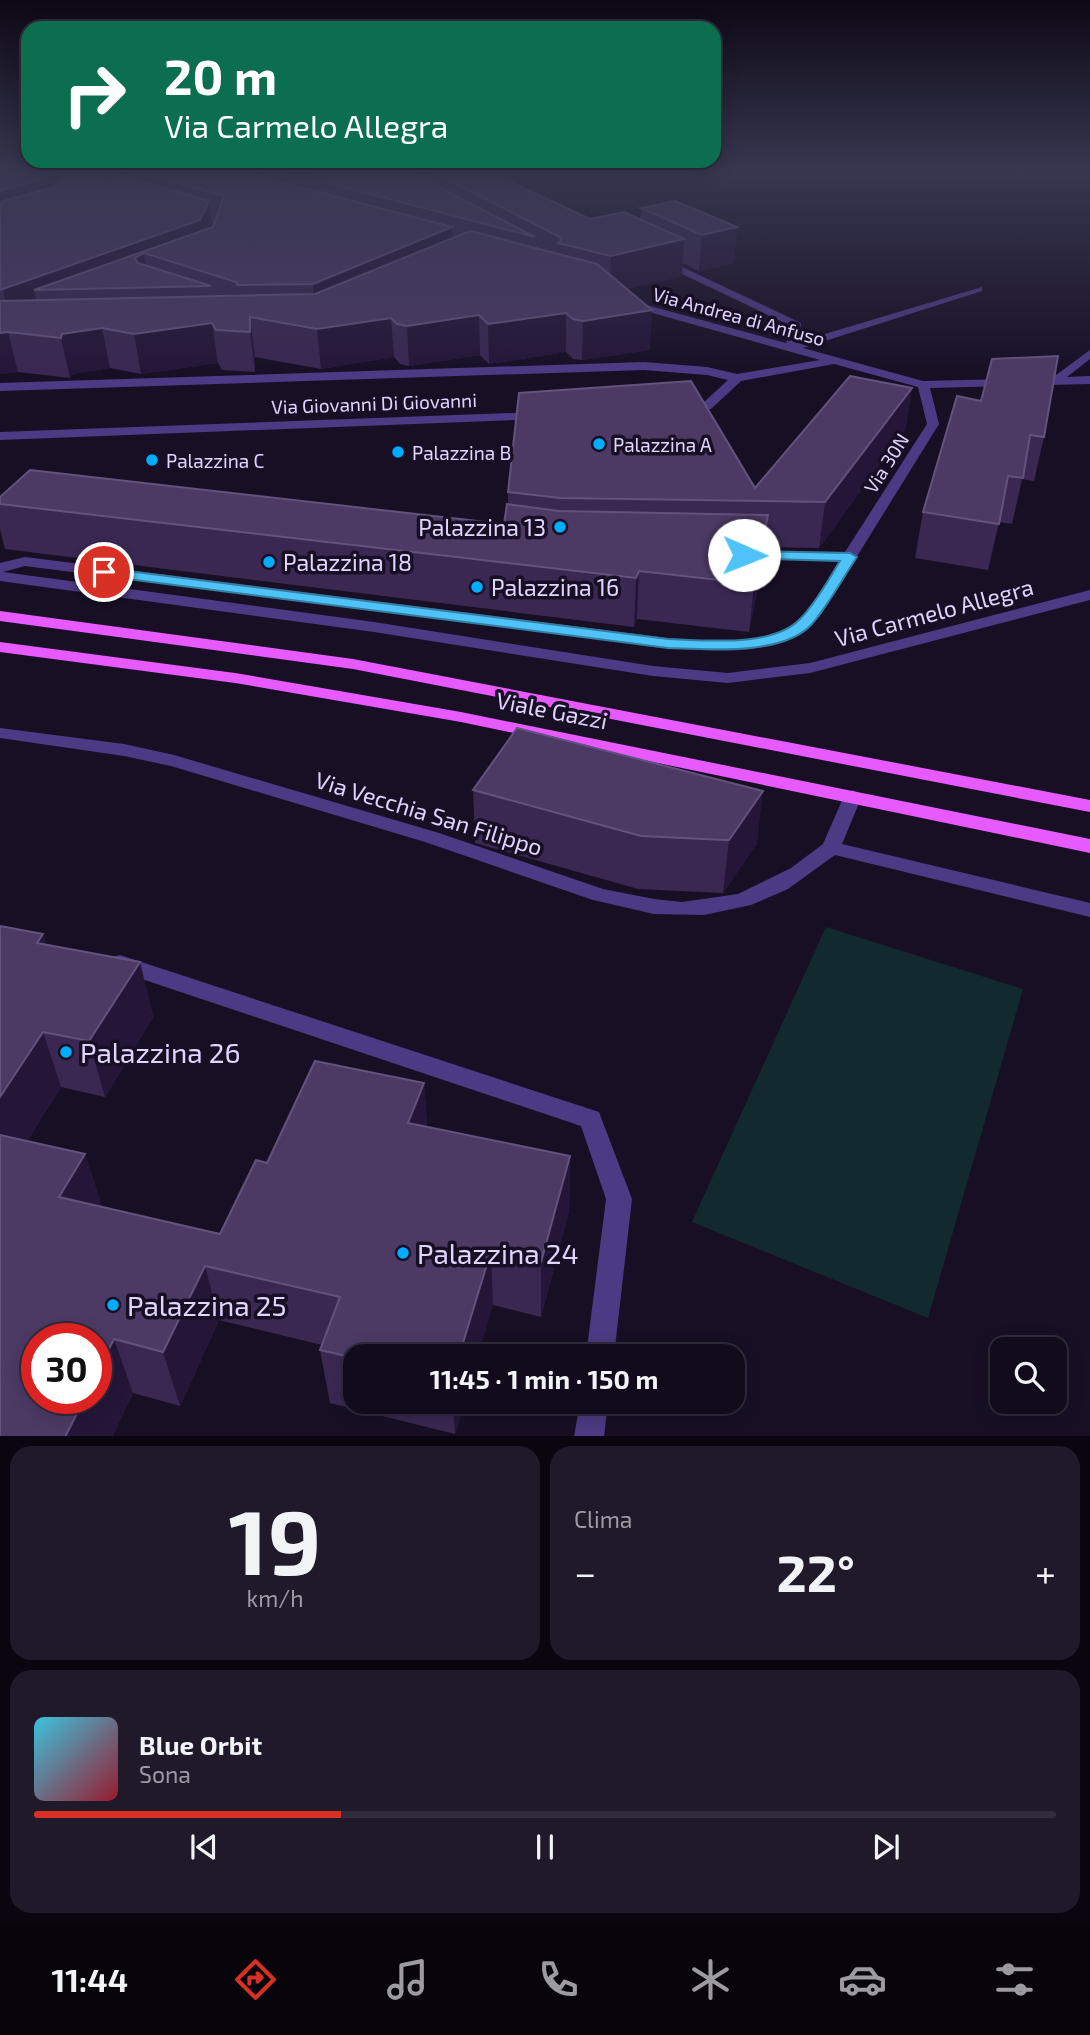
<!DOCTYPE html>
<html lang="it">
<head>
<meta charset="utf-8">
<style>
	:root { --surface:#120b1c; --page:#1f1929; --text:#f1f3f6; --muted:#9c9ba3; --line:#312b3b; --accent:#d93025 }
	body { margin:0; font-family:"Exo 2",sans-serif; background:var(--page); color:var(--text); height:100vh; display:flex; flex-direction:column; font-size:26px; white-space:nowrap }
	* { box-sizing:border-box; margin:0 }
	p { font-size:23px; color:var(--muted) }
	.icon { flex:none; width:38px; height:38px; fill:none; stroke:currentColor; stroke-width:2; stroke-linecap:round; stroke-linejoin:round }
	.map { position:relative; height:1436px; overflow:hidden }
	.side { display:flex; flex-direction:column; gap:10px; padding:10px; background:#0a060f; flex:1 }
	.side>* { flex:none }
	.hud { position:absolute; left:21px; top:21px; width:700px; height:147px; border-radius:21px; box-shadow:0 4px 18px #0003,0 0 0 2px var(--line); background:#0b6e4f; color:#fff; overflow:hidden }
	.fabs { position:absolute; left:990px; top:1337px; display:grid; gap:14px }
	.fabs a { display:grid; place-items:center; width:77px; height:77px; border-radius:14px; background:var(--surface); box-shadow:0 4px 18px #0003,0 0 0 2px var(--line); font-size:35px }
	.speed { position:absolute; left:21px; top:1323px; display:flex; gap:14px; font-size:35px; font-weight:700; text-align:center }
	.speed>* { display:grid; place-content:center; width:91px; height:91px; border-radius:50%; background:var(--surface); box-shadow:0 4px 18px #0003,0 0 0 2px var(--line); line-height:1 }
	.speed .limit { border:10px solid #d22; background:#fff; color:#111 }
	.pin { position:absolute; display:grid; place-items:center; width:60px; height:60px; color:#fff; margin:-30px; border:4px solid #fff; border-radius:50%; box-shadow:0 2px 7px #0007 }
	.me { position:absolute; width:77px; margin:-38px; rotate:91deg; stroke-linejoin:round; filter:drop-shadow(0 0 5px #0008) }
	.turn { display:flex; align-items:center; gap:24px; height:147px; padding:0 28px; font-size:32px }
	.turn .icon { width:91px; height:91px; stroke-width:2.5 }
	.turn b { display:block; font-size:49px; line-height:60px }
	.big { font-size:52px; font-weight:700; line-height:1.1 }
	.side .widget { flex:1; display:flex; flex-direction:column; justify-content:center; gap:10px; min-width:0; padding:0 24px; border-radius:21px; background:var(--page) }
	.side .dial { align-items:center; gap:0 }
	.dial b { font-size:91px; line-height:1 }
	.song { display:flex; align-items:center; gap:21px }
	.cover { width:84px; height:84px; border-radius:10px; background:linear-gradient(135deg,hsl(190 70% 55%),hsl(350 70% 35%)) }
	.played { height:7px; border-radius:4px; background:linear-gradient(90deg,var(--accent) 30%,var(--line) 30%) }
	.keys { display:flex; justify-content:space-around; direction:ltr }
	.heat { display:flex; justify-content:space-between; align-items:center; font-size:38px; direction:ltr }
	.side .tiles { flex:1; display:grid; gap:10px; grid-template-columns:1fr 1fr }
	.widget:last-child { grid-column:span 2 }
	.trip { position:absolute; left:343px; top:1344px; width:402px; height:70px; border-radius:21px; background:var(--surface); box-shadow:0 4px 18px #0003,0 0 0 2px var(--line); font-weight:700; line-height:70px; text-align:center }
	.menu { display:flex; height:112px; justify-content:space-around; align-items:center; background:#07040b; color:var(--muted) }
	.menu .icon { width:49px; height:49px }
	.menu .active { color:var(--accent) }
	.menu b { font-size:32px; color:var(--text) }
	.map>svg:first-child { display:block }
</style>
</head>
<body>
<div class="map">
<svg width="1090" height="1437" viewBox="0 0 1090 1437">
	<rect width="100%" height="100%" fill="#180f25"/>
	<path fill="#122a2f" d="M 826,927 L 1023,989 L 928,1318 L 692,1222 Z"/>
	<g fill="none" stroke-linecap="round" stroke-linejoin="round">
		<path fill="#4d3a84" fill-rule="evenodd" d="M 132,172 L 146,172 L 108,186 L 101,184 Z
			M 250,172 L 261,172 L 286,189 L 279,191 Z
			M 661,257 L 801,323 L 798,342 L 982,287 L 982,291 L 803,348 L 923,381 L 1052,378 L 1090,350 L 1090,359 L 1067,377 L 1090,376 L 1090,384 L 930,388 L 939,424 L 820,616 C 785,659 716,651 668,648 L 25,566 L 3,572 L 374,622 L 653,666 L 728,673 L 810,663 L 1090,590 L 1090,600 L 810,673 L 728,683 L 653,676 L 374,632 L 0,581 L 0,563 L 25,557 L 668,638 C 711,641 775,650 807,612 C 819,597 829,578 839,561 L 741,559 L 734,555 L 741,551 L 845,552 L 927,424 L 918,387 L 834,364 L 741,381 L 711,409 L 685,413 L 679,409 L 681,406 L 703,403 L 728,380 L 707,375 L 644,370 L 0,391 L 0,383 L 644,362 L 707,367 L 737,374 L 820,360 L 624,305 L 624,301 L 628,300 L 786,343 L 791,326 L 657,262 L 657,258 Z
			M 539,412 L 543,413 L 543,419 L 0,440 L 0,432 Z
			M 0,728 L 124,744 L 174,755 L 439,833 L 603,889 L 654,899 L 682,902 L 738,894 L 791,868 L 823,844 L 844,796 L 853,790 L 862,796 L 842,844 L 1090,903 L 1090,917 L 835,855 L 788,889 L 751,905 L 704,915 L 654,914 L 593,900 L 425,842 L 171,766 L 124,756 L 0,738 Z
			M 120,955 L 599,1112 L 632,1199 L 614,1356 L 586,1356 L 606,1199 L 581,1126 L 112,969 L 109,963 L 112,957 Z
			M 580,1402 L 608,1402 L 604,1437 L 574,1437 Z"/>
		<path fill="#e65aff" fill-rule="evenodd" d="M 0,611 L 353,659 L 1090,800 L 1090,812 L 353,669 L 0,621 Z
			M 0,642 L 235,673 L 461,712 L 1090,839 L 1090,853 L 461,722 L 235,683 L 0,652 Z"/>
	</g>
	<path fill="#3a2853" d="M 0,172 L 149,184 L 147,174 L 283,183 L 282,172 L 489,172 L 590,219 L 640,219 L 641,208 L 737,227 L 734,263 L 699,271 L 683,263 L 682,276 L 627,289 L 650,350 L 582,360 L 573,359 L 566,352 L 489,364 L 480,355 L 409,366 L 400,364 L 394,357 L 321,369 L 255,357 L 255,372 L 222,370 L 218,363 L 141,374 L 110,368 L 71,374 L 70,378 L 18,372 L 0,374 Z
		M 912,388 L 905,430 L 819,548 L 764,547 L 763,562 L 749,632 L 637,619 L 634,627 L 5,549 L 0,529 L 0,497 L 504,524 L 508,505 L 508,492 L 755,488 Z
		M 981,401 L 1044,437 L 1034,481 L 1022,479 L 1012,524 L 999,522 L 988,570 L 915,558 L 923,512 Z
		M 473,790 L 757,843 L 723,893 L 638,889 L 475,843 Z
		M 43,934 L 46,945 L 140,962 L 153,1017 L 105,1097 L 61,1087 L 27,1141 L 85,1154 L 102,1207 L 220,1234 L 267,1163 L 424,1083 L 427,1127 L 570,1156 L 569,1211 L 541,1317 L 493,1305 L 355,1356 L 355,1402 L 465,1402 L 455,1434 L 330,1403 L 320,1350 L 322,1345 L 219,1320 L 180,1406 L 133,1393 L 112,1437 L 0,1437 Z"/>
	<path fill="#251639" d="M 52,172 L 99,172 L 0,227 L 0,191 Z
		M 209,201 L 214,236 L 144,253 L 149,287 L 34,290 L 40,318 L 12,329 L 3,290 Z
		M 452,227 L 453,263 L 316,321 L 313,284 Z
		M 737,227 L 734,263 L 699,271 L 702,235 Z
		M 684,239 L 682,276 L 610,293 L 611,256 Z
		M 652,310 L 650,350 L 582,360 L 583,321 Z
		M 566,313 L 566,352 L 489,364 L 488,324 Z
		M 479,315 L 480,355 L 409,366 L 407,326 Z
		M 250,317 L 255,357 L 255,372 L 250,332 Z
		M 391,318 L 394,357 L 321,369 L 317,329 Z
		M 212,323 L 218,363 L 141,374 L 134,334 Z
		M 102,328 L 110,368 L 71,374 L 70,378 L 61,338 L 62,334 Z
		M 8,332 L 18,372 L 0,374 L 0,333 Z
		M 912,388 L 905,430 L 819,548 L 825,502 Z
		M 768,515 L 763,562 L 749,632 L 754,584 Z
		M 639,571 L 637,619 L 634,627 L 636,578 Z
		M 763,791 L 757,843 L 723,893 L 729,840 Z
		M 43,934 L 60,989 L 37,943 Z
		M 140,962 L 153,1017 L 105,1097 L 89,1041 Z
		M 43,1032 L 61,1087 L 0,1183 L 0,1097 Z
		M 424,1083 L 428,1138 L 408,1123 Z
		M 85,1154 L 103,1209 L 59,1197 Z
		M 570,1156 L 569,1211 L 541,1317 L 541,1262 Z
		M 491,1251 L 493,1305 L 478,1356 L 459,1356 Z
		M 205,1266 L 219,1320 L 180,1406 L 163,1352 Z
		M 114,1339 L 133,1393 L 112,1437 L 65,1437 L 85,1398 L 96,1398 L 96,1375 Z
		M 453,1402 L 465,1402 L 455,1434 Z"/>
	<path fill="#4c3a65" stroke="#63527e" stroke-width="2" d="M 0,172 L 52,172 L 46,178 L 0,191 Z
		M 69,172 L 100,172 L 103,181 L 125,177 L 209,201 L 200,220 L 0,290 L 0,202 L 54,187 Z
		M 156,172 L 242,172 L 452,227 L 313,284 L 238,285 L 236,282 L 144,253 L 135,258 L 138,263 L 211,286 L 34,290 L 213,227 L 224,196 L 147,174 Z
		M 317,172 L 410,172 L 535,237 L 331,184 L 330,180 Z
		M 433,172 L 489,172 L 590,219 L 624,212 L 684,239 L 611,256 L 558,243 L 561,241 L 560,237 Z
		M 675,201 L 737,227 L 702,235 L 641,208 Z
		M 470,231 L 597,264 L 652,310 L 583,321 L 573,319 L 566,313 L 488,324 L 479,315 L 407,326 L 397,324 L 391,318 L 317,329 L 250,317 L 250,332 L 216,330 L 212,323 L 134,334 L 102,328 L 62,334 L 61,338 L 8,332 L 0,333 L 0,301 L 315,294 Z
		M 1058,356 L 1044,437 L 1030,435 L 1023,478 L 1008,476 L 999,524 L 923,512 L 957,396 L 981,401 L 992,359 Z
		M 850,376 L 912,388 L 825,502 L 560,498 L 508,492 L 519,393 L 691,381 L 755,488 Z
		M 30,470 L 504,524 L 507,504 L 559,511 L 768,515 L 754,584 L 639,571 L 636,578 L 0,504 L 0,497 Z
		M 517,728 L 763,791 L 729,840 L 725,840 L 641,836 L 473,790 Z
		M 0,926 L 43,934 L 37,943 L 140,962 L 89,1041 L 43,1032 L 0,1097 Z
		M 315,1061 L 424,1083 L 408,1123 L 570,1156 L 541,1262 L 491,1251 L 459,1356 L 355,1356 L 355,1358 L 320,1350 L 340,1297 L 205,1266 L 163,1352 L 114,1339 L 96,1375 L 96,1339 L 37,1339 L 37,1398 L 85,1398 L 65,1437 L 0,1437 L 0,1135 L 85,1154 L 59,1197 L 220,1234 L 256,1160 L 267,1163 Z"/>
	<linearGradient id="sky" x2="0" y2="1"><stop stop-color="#0d0814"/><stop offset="0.46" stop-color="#373751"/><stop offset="1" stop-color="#373751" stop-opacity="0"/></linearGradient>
	<rect width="1090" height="373" fill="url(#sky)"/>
	<path fill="#4fc3f7" stroke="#337fa1" stroke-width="2" d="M 744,551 L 850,553 L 857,557 C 842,579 828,606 811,625 C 782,656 707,649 668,648 L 104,576 L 97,572 L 104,568 L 668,639 C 704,640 772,648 800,619 C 816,603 828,580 840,561 L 739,558 L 739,552 Z"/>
	<g fill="#00acfe" stroke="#180f25" stroke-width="2.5">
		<circle cx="599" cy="444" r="7"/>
		<circle cx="398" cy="452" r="7"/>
		<circle cx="152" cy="460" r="7"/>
		<circle cx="560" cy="527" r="7"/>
		<circle cx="269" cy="562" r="7"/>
		<circle cx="477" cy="587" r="7"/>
		<circle cx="66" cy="1052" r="7"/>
		<circle cx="403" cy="1253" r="7"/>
		<circle cx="113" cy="1305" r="7"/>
	</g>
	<g text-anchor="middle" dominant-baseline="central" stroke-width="7" stroke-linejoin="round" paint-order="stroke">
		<g font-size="19" fill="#e2d3ff" stroke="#180f25">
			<text transform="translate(739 316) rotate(15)">Via Andrea di Anfuso</text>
			<text transform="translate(374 403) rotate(-2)">Via Giovanni Di Giovanni</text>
			<text transform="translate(886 463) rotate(-58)">Via 30N</text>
		</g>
		<g font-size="19" fill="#e2d3ff" stroke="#180f25" text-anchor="start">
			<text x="613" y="444">Palazzina A</text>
			<text x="412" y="452">Palazzina B</text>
			<text x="166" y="460">Palazzina C</text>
		</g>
		<g font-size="23" fill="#e2d3ff" stroke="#180f25" text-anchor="start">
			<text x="546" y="527" text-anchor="end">Palazzina 13</text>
			<text x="283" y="562">Palazzina 18</text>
			<text x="491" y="587">Palazzina 16</text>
		</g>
		<g font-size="23" fill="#e2d3ff" stroke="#180f25">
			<text transform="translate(934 612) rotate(-15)">Via Carmelo Allegra</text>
			<text transform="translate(552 710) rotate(11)">Viale Gazzi</text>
			<text transform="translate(429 813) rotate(17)">Via Vecchia San Filippo</text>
		</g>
		<g font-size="28" fill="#e2d3ff" stroke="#180f25" text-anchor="start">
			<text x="80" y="1052">Palazzina 26</text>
			<text x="417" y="1253">Palazzina 24</text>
			<text x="127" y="1305">Palazzina 25</text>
		</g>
	</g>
</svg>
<div class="fabs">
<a><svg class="icon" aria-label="search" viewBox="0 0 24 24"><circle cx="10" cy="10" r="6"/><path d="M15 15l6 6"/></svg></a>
</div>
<div class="speed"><div class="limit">30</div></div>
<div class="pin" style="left:104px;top:572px;background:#d93025"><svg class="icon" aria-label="arrive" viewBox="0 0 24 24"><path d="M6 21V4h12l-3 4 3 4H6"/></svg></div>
<svg class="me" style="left:744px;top:555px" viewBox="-20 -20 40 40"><circle r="19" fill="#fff"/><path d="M0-13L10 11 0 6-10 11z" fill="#4fc3f7"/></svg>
<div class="trip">11:45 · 1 min · 150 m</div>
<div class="hud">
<div class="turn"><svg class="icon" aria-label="right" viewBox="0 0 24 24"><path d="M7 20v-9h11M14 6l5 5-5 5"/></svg><div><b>20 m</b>Via Carmelo Allegra</div></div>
</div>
</div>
<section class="side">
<div class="tiles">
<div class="widget dial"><b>19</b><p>km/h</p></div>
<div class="widget"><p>Clima</p>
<div class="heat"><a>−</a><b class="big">22°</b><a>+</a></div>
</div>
<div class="widget">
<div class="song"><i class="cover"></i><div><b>Blue Orbit</b><p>Sona</p></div></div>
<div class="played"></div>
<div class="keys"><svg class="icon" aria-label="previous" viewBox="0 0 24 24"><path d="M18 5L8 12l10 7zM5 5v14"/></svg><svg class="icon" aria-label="pause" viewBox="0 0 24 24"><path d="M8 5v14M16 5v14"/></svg><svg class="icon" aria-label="next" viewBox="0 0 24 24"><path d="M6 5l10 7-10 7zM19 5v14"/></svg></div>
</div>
</div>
</section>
<nav class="menu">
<b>11:44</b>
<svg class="icon active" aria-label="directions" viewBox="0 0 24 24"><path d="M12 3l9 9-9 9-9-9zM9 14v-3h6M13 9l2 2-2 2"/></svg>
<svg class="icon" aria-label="music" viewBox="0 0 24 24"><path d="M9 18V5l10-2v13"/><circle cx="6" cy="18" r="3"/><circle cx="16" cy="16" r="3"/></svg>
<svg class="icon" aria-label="phone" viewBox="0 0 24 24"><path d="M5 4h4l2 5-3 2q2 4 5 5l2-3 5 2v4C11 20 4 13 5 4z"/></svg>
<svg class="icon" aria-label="climate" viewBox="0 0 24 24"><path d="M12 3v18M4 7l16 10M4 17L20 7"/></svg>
<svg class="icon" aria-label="car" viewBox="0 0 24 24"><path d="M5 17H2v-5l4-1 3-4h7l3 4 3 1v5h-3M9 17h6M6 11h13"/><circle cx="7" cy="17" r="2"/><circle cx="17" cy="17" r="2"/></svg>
<svg class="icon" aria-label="filters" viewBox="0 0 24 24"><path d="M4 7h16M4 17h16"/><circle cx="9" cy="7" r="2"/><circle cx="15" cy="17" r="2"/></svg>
</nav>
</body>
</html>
